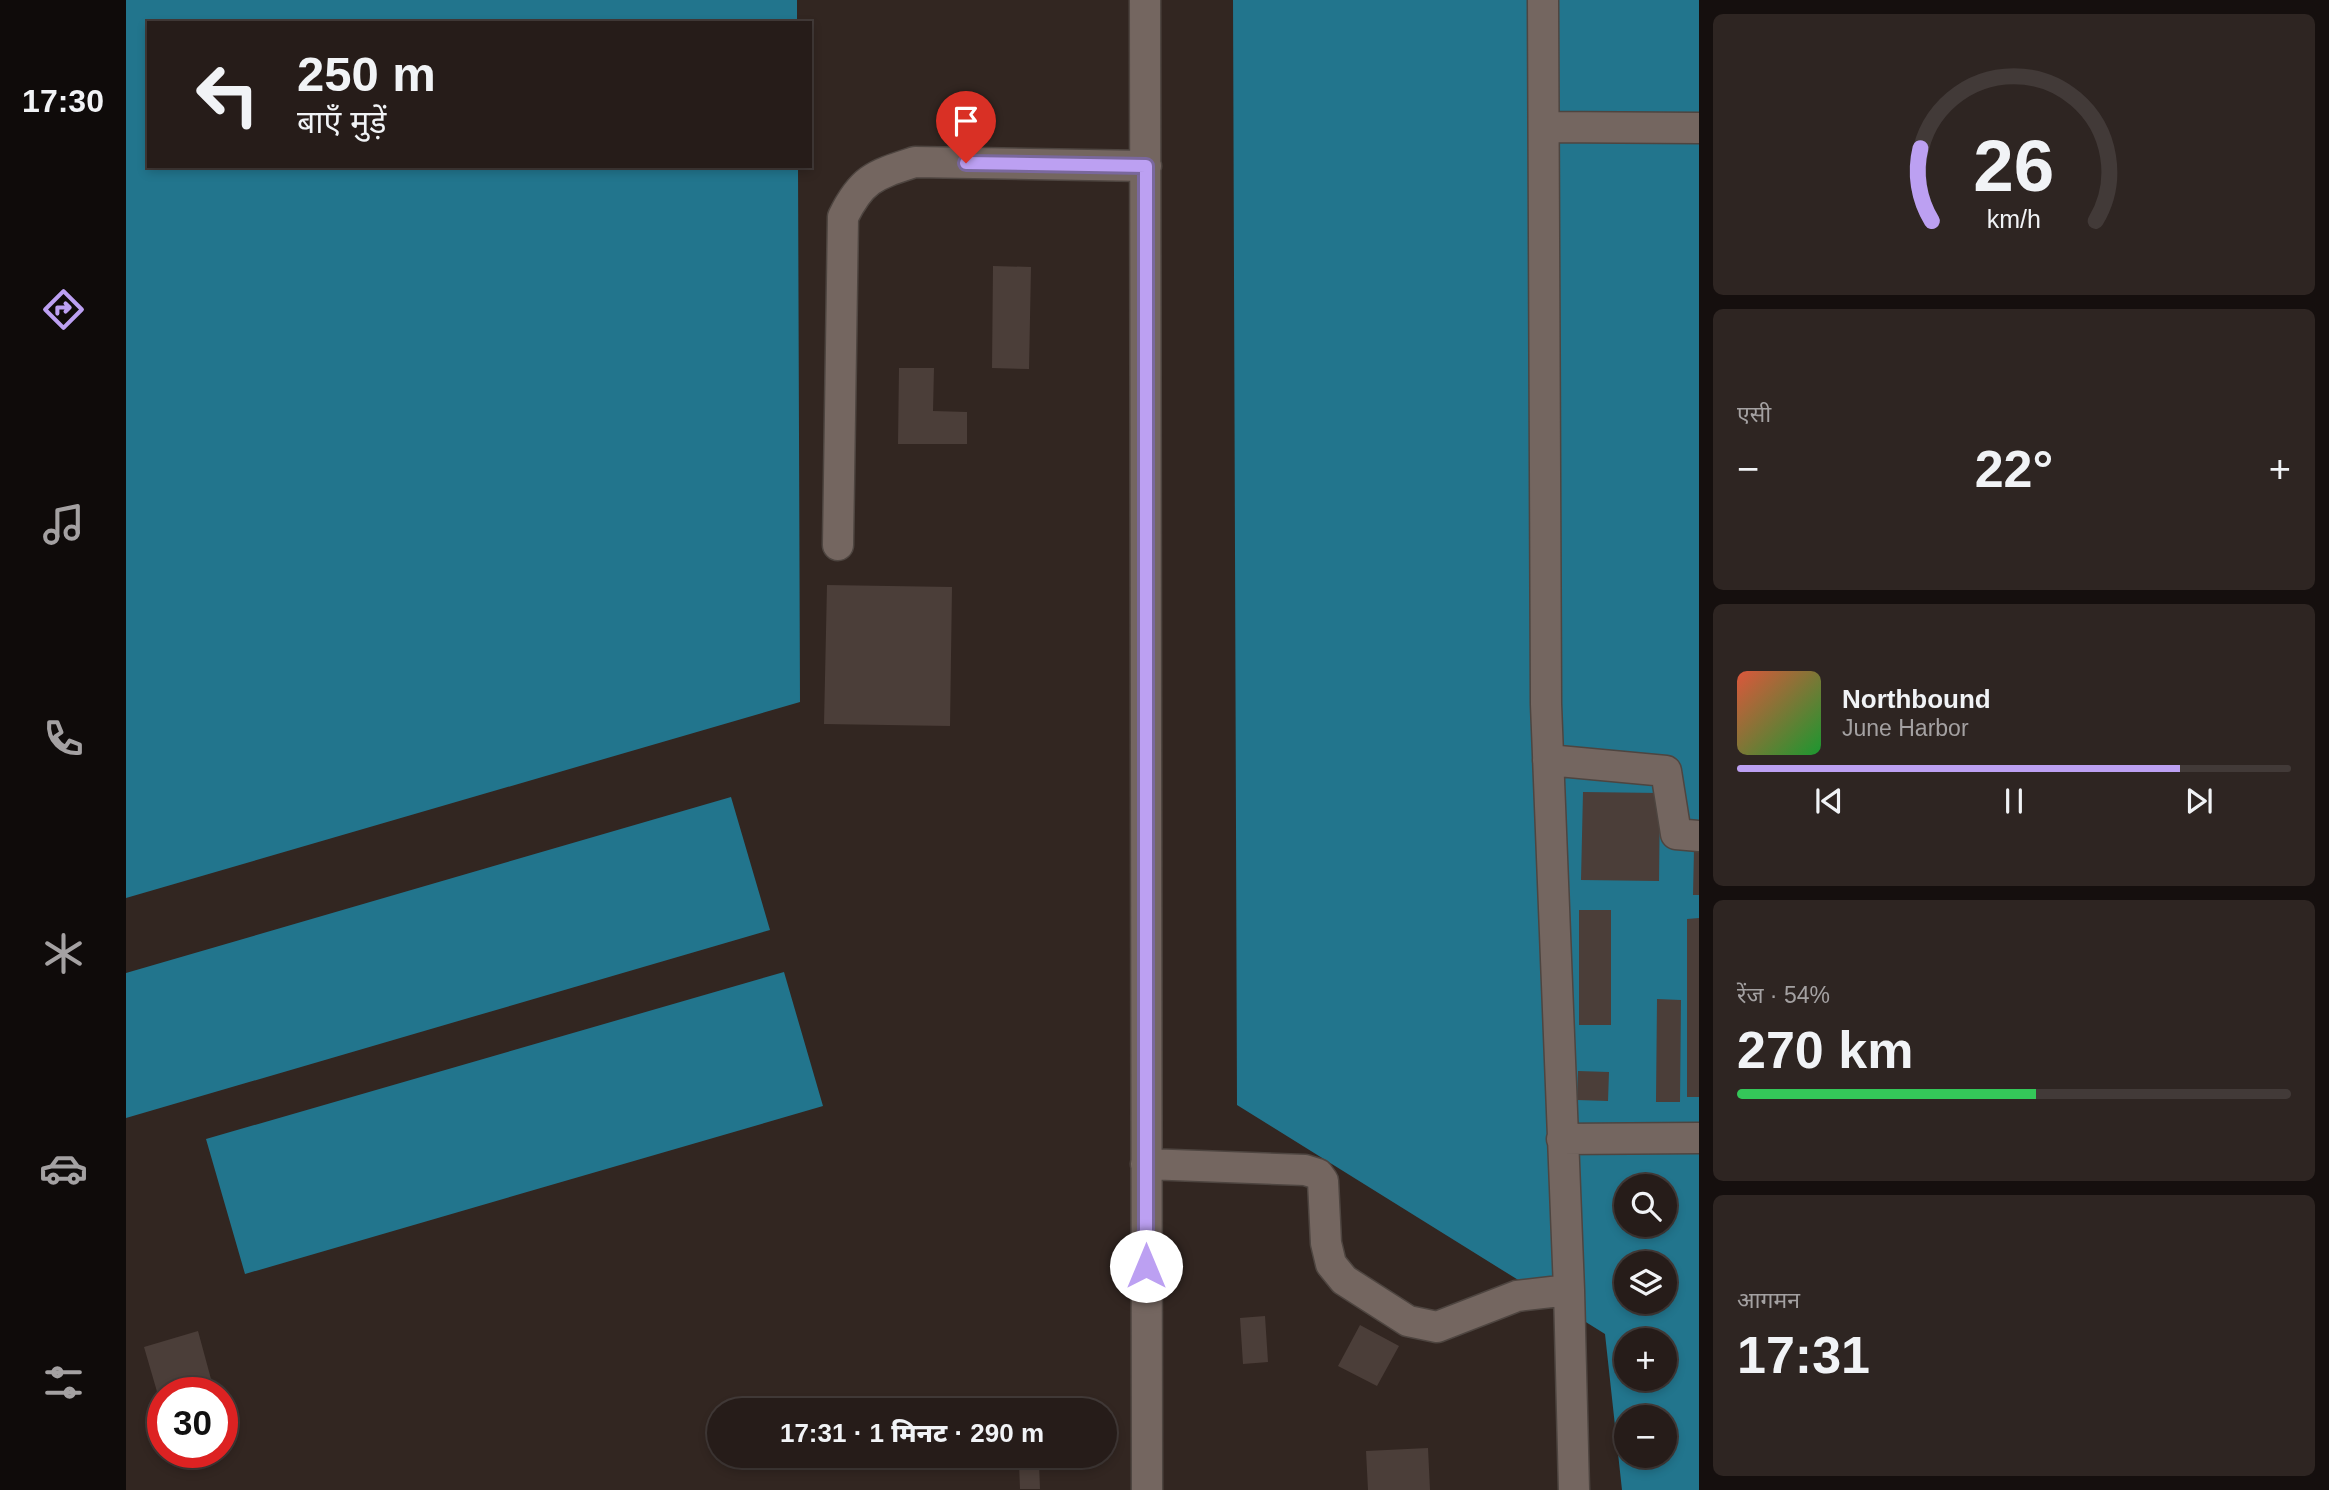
<!DOCTYPE html>
<html lang="hi">
<head>
<meta charset="utf-8">
<style>
	:root { --surface:#261c19; --page:#2e2522; --text:#f1f3f6; --muted:#a4a1a2; --line:#423a38; --accent:#bca0f2 }
	body { margin:0; font-family:Helvetica,"Noto Sans Devanagari",sans-serif; background:var(--page); color:var(--text); height:100vh; display:flex; flex-direction:column; font-size:26px; white-space:nowrap }
	* { box-sizing:border-box; margin:0 }
	p { font-size:23px; color:var(--muted) }
	.icon { flex:none; width:38px; height:38px; fill:none; stroke:currentColor; stroke-width:2; stroke-linecap:round; stroke-linejoin:round }
	.map { position:relative; flex:1; overflow:hidden }
	.details { display:flex; flex-direction:column; gap:14px; padding:14px; background:#150f0e; width:630px }
	.details>* { flex:none }
	.hud { position:absolute; left:21px; top:21px; width:665px; height:147px; border-radius:0px; box-shadow:0 4px 10px #0003,0 0 0 2px var(--line); background:#261c19; color:var(--text); overflow:hidden }
	.fabs { position:absolute; left:1488px; top:1174px; display:grid; gap:14px }
	.fabs a { display:grid; place-items:center; width:63px; height:63px; border-radius:50%; background:var(--surface); box-shadow:0 4px 10px #0003,0 0 0 2px var(--line); font-size:35px }
	.speed { position:absolute; left:21px; top:1377px; display:flex; gap:14px; font-size:35px; font-weight:700; text-align:center }
	.speed>* { display:grid; place-content:center; width:91px; height:91px; border-radius:50%; background:var(--surface); box-shadow:0 4px 10px #0003,0 0 0 2px var(--line); line-height:1 }
	.speed .limit { border:10px solid #d22; background:#fff; color:#111 }
	.pin { position:absolute; display:grid; place-items:center; width:60px; height:60px; color:#fff; margin:-72px -30px; border-radius:50% 50% 50% 0; rotate:-45deg; box-shadow:0 0 7px #0007 }
	.pin .icon { rotate:45deg }
	.me { position:absolute; width:77px; margin:-38px; rotate:0deg; stroke-linejoin:round; filter:drop-shadow(0 0 5px #0008) }
	.turn { display:flex; align-items:center; gap:24px; height:147px; padding:0 35px; font-size:32px }
	.turn .icon { width:91px; height:91px; stroke-width:2.5 }
	.turn b { display:block; font-size:49px; line-height:60px }
	.big { font-size:52px; font-weight:800; line-height:1.1 }
	.details .widget { flex:1; display:flex; flex-direction:column; justify-content:center; gap:10px; min-width:0; padding:0 24px; border-radius:10px; background:var(--page) }
	.details .dial { align-items:center; gap:0 }
	.dial svg { height:182px; overflow:visible; fill:none; stroke:var(--line); stroke-width:7; stroke-linecap:round; text-anchor:middle }
	.dial text { fill:var(--text); stroke:none }
	.song { display:flex; align-items:center; gap:21px }
	.cover { width:84px; height:84px; border-radius:10px; background:linear-gradient(135deg,hsl(10 70% 55%),hsl(130 70% 35%)) }
	.played { height:7px; border-radius:4px; background:linear-gradient(90deg,var(--accent) 80%,var(--line) 80%) }
	.keys { display:flex; justify-content:space-around; direction:ltr }
	.heat { display:flex; justify-content:space-between; align-items:center; font-size:38px; direction:ltr }
	.charge { height:10px; border-radius:5px; background:linear-gradient(90deg,#34c759 54%,var(--line) 0) }
	.trip { position:absolute; left:581px; top:1398px; width:410px; height:70px; border-radius:35px; background:var(--surface); box-shadow:0 4px 10px #0003,0 0 0 2px var(--line); font-weight:800; line-height:70px; text-align:center }
	main { display:flex; flex:1; min-height:0 }
	.dock { display:flex; flex-direction:column; width:126px; justify-content:space-around; align-items:center; background:#0f0b0a; color:var(--muted) }
	.dock .icon { width:49px; height:49px }
	.dock .current { color:var(--accent) }
	.dock b { font-size:32px; color:var(--text) }
	.map>svg:first-child { display:block }
</style>
</head>
<body>
<main>
<nav class="dock">
<b>17:30</b>
<svg class="icon current" aria-label="directions" viewBox="0 0 24 24"><path d="M12 3l9 9-9 9-9-9zM9 14v-3h6M13 9l2 2-2 2"/></svg>
<svg class="icon" aria-label="music" viewBox="0 0 24 24"><path d="M9 18V5l10-2v13"/><circle cx="6" cy="18" r="3"/><circle cx="16" cy="16" r="3"/></svg>
<svg class="icon" aria-label="phone" viewBox="0 0 24 24"><path d="M5 4h4l2 5-3 2q2 4 5 5l2-3 5 2v4C11 20 4 13 5 4z"/></svg>
<svg class="icon" aria-label="climate" viewBox="0 0 24 24"><path d="M12 3v18M4 7l16 10M4 17L20 7"/></svg>
<svg class="icon" aria-label="car" viewBox="0 0 24 24"><path d="M5 17H2v-5l4-1 3-4h7l3 4 3 1v5h-3M9 17h6M6 11h13"/><circle cx="7" cy="17" r="2"/><circle cx="17" cy="17" r="2"/></svg>
<svg class="icon" aria-label="filters" viewBox="0 0 24 24"><path d="M4 7h16M4 17h16"/><circle cx="9" cy="7" r="2"/><circle cx="15" cy="17" r="2"/></svg>
</nav>
<div class="map">
<svg width="1573" height="1490" viewBox="0 0 1573 1490">
	<rect width="100%" height="100%" fill="#322621"/>
	<path fill="#22758d" fill-rule="evenodd" d="M 0,0 L 671,0 L 671,23 L 23,23 L 23,166 L 672,166 L 674,702 L 0,898 Z
		M 1107,0 L 1573,0 L 1573,1490 L 1496,1490 L 1479,1334 L 1111,1105 ZM 1500,1186 L 1538,1186 L 1538,1225 L 1500,1225 ZM 1500,1264 L 1538,1264 L 1538,1302 L 1500,1302 ZM 1500,1340 L 1538,1340 L 1538,1379 L 1500,1379 ZM 1500,1418 L 1538,1418 L 1538,1456 L 1500,1456 Z
		M 605,797 L 644,930 L 0,1118 L 0,973 Z
		M 658,972 L 697,1106 L 119,1274 L 80,1139 Z"/>
	<path fill="#4b3e39" d="M 867,266 L 905,267 L 903,369 L 866,368 Z
		M 773,368 L 808,368 L 807,411 L 841,412 L 841,444 L 772,444 Z
		M 701,585 L 826,587 L 824,726 L 698,724 Z
		M 1457,792 L 1534,793 L 1533,881 L 1455,880 Z
		M 1568,849 L 1573,849 L 1573,895 L 1567,895 Z
		M 1453,910 L 1485,910 L 1485,1025 L 1453,1025 Z
		M 1573,918 L 1573,1097 L 1561,1097 L 1561,919 Z
		M 1531,999 L 1555,1000 L 1554,1102 L 1530,1102 Z
		M 1452,1071 L 1483,1072 L 1482,1101 L 1451,1100 Z
		M 1139,1316 L 1142,1362 L 1117,1364 L 1114,1318 Z
		M 1234,1325 L 1273,1346 L 1251,1386 L 1212,1366 Z
		M 72,1331 L 85,1379 L 32,1395 L 18,1347 Z
		M 1302,1448 L 1304,1490 L 1242,1490 L 1240,1451 Z
		M 877,1456 L 923,1456 L 923,1462 L 913,1463 L 914,1489 L 894,1489 L 893,1463 L 877,1463 Z"/>
	<g fill="none" stroke-linecap="round" stroke-linejoin="round">
		<g stroke="#4e4540" stroke-width="33">
			<path id="minor" d="M 1019,0 L 1021,1490
				M 1417,0 L 1420,704 L 1443,1290
				M 1418,127 L 1573,128
				M 712,545 L 717,217 C 736,178 749,175 789,162 L 1020,166
				M 1422,760 L 1540,771 L 1550,834 L 1573,836
				M 1436,1139 L 1573,1138
				M 1020,1164 L 1179,1170 L 1192,1174 L 1197,1181 L 1200,1243 L 1205,1264 L 1218,1280 L 1282,1321 L 1311,1327 L 1391,1296 L 1443,1290 L 1448,1490"/>
		</g>
		<use href="#minor" stroke="#746660" stroke-width="30"/>
	</g>
	<g fill="none" stroke-linecap="round" stroke-linejoin="round">
		<g stroke="#7a689d" stroke-width="18">
			<path id="route" d="M 840,163 L 1020,166 L 1020,1266"/>
		</g>
		<use href="#route" stroke="#bca0f2" stroke-width="12"/>
	</g>
</svg>
<div class="fabs">
<a><svg class="icon" aria-label="search" viewBox="0 0 24 24"><circle cx="10" cy="10" r="6"/><path d="M15 15l6 6"/></svg></a>
<a><svg class="icon" aria-label="layers" viewBox="0 0 24 24"><path d="M12 4l9 5-9 5-9-5zM3 14l9 5 9-5"/></svg></a>
<a>+</a>
<a>−</a>
</div>
<div class="speed"><div class="limit">30</div></div>
<div class="pin" style="left:840px;top:163px;background:#d93025"><svg class="icon" aria-label="arrive" viewBox="0 0 24 24"><path d="M6 21V4h12l-3 4 3 4H6"/></svg></div>
<svg class="me" style="left:1020px;top:1266px" viewBox="-20 -20 40 40"><circle r="19" fill="#fff"/><path d="M0-13L10 11 0 6-10 11z" fill="#bca0f2"/></svg>
<div class="trip">17:31 · 1 मिनट · 290 m</div>
<div class="hud">
<div class="turn"><svg class="icon" aria-label="left" viewBox="0 0 24 24"><path d="M17 20v-9H6M10 6l-5 5 5 5"/></svg><div><b>250 m</b>बाएँ मुड़ें</div></div>
</div>
</div>
<section class="details">
<div class="widget dial"><svg viewBox="0 0 100 80">
<path d="M14 69A42 42 0 1 1 86 69"/>
<path d="M14 69A42 42 0 0 1 9 37" stroke="#bca0f2"/>
<text x="50" y="56" font-size="32" font-weight="700">26</text>
<text x="50" y="72" font-size="11">km/h</text>
</svg></div>
<div class="widget"><p>एसी</p>
<div class="heat"><a>−</a><b class="big">22°</b><a>+</a></div>
</div>
<div class="widget">
<div class="song"><i class="cover"></i><div><b>Northbound</b><p>June Harbor</p></div></div>
<div class="played"></div>
<div class="keys"><svg class="icon" aria-label="previous" viewBox="0 0 24 24"><path d="M18 5L8 12l10 7zM5 5v14"/></svg><svg class="icon" aria-label="pause" viewBox="0 0 24 24"><path d="M8 5v14M16 5v14"/></svg><svg class="icon" aria-label="next" viewBox="0 0 24 24"><path d="M6 5l10 7-10 7zM19 5v14"/></svg></div>
</div>
<div class="widget"><p>रेंज · 54%</p><b class="big">270 km</b><div class="charge"></div></div>
<div class="widget"><p>आगमन</p><b class="big">17:31</b></div>
</section>
</main>
</body>
</html>
